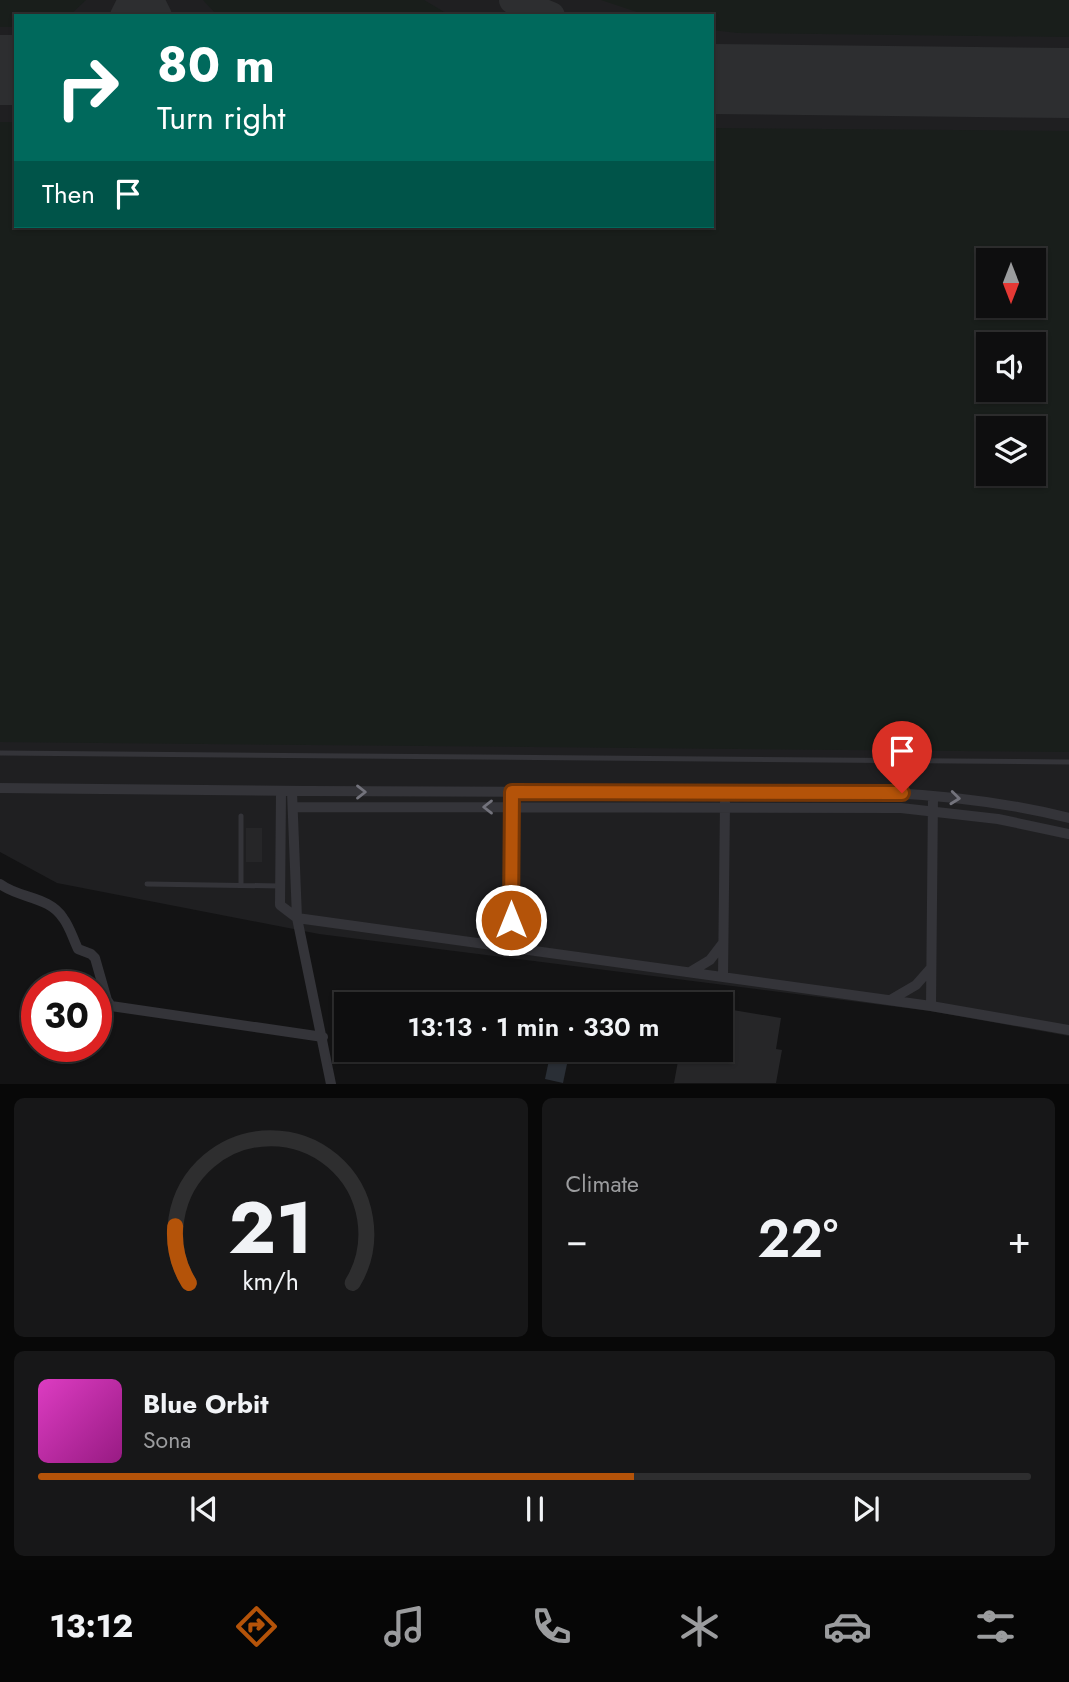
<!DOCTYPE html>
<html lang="en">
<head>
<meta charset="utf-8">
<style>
	:root { --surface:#0e0e0f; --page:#171718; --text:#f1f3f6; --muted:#9b9c9e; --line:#2e2e2f; --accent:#b45309 }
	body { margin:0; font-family:Jost,sans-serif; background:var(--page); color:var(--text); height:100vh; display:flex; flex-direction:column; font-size:26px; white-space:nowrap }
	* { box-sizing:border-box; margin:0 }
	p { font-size:23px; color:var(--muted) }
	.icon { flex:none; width:38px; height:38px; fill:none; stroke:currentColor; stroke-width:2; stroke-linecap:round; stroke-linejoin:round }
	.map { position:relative; height:1084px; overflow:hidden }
	.side { display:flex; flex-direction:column; gap:14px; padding:14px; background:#080808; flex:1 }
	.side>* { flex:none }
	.hud { position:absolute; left:14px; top:14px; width:700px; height:214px; border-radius:0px; box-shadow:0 2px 5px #0004,0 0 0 2px var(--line); background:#00695c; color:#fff; overflow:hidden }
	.needle { width:46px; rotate:180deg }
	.buttons { position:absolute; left:976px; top:248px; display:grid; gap:14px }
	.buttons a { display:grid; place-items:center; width:70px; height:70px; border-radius:0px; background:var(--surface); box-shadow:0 2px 5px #0004,0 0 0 2px var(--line); font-size:35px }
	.speed { position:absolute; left:21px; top:971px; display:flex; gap:14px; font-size:35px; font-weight:700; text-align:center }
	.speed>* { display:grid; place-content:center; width:91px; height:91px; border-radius:50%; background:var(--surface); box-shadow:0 2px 5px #0004,0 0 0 2px var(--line); line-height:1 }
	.speed .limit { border:10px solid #d22; background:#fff; color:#111 }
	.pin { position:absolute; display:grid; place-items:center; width:60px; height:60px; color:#fff; margin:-72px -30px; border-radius:50% 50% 50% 0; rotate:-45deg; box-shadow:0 0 7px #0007 }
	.pin .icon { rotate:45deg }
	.me { position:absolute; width:77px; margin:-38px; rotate:0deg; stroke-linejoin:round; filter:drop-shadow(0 0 5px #0008) }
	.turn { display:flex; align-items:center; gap:24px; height:147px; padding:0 28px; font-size:32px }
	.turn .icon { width:91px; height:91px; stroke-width:2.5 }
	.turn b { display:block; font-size:49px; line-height:60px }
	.then { display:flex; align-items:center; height:66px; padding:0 28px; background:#0003; gap:14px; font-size:26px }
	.big { font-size:52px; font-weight:600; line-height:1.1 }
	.side .card { flex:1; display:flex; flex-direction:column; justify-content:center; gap:10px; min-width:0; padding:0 24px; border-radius:10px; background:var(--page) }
	.side .dial { align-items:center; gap:0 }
	.dial svg { height:182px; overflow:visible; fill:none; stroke:var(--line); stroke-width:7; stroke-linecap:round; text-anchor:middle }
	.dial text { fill:var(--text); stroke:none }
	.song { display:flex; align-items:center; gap:21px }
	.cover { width:84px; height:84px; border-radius:10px; background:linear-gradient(135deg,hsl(310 70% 55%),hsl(310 70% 35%)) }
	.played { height:7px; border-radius:4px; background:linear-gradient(90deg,var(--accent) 60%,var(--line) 60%) }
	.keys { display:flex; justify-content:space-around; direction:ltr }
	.heat { display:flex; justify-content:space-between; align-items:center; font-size:38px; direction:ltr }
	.side .tiles { flex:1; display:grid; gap:14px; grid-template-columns:1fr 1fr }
	.card:last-child { grid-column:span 2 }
	.trip { position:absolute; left:334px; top:992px; width:399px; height:70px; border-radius:0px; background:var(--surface); box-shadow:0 2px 5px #0004,0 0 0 2px var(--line); font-weight:600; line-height:70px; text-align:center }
	.tab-bar { display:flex; height:112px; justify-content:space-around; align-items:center; background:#060606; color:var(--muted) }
	.tab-bar .icon { width:49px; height:49px }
	.tab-bar .current { color:var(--accent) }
	.tab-bar b { font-size:32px; color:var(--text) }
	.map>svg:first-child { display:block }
</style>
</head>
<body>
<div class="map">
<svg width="1069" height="1084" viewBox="0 0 1069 1084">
	<rect width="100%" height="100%" fill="#131314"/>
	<path fill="#1f1f21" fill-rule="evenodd" d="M 0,0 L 1069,0 L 1069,1036 L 930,1011 L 319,934 L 57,883 L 0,852 ZM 16,16 L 712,16 L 712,226 L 16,226 ZM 989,261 L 1034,261 L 1034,306 L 989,306 ZM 989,345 L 1034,345 L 1034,390 L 989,390 ZM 989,429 L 1034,429 L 1034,474 L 989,474 Z"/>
	<path fill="#191e1b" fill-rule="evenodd" d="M 0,0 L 86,0 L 69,16 L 16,16 L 16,27 L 0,27 Z
		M 203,0 L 424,0 L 451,16 L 218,16 Z
		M 601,0 L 1069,0 L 1069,37 L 738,33 L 712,30 L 712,16 L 649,16 Z
		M 0,122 L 16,122 L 16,226 L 712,226 L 712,128 L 1069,131 L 1069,752 L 0,742 ZM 989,261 L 1034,261 L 1034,306 L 989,306 ZM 989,345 L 1034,345 L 1034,390 L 989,390 ZM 989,429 L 1034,429 L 1034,474 L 989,474 Z"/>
	<path fill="#2a2f36" d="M 549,1060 L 567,1064 L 563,1083 L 545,1079 Z"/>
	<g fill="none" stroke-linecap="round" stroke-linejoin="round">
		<path stroke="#2d2e30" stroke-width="28" d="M 150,0 L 158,16
			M 513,0 L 551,16
			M 124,16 L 132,0
			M 712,61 L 799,71 L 845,80"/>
		<path stroke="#2d2e30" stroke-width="70" d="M 0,70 L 16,70
			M 712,79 L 1069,83"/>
	</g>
	<path fill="#262628" d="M 246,828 L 262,828 L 262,862 L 246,862 Z
		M 721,1008 L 781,1018 L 776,1049 L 782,1050 L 776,1083 L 674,1083 L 680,1050 L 721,1050 Z"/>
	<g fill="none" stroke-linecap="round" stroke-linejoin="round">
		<path stroke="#343439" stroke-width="5" d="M 0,753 L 1069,762
			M 241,816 L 241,885
			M 147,884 L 280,886"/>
		<path stroke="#343439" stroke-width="10" d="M 0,788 C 206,791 413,792 619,792 C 768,792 924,781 1069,818
			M 281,792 L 280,905 L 297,918 L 331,1084
			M 292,792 L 297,918 L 931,1006 L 1069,1030
			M 293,807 L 901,808 L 998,819 L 1069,834
			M 0,884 C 20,899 49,896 63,918 C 70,927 73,939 78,949 L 91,954 L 95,958 L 107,1000 L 111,1006 L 323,1037
			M 481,942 L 497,935 L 511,921
			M 511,948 L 512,792
			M 690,972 L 710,960 L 723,943
			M 723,977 L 725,803
			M 892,999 L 916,985 L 931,968
			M 931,1006 L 933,796"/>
	</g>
	<defs><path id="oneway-chevron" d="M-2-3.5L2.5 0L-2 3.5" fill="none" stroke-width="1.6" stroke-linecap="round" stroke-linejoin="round" transform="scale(1.75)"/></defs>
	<g stroke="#73737c">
		<use href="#oneway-chevron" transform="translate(361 792)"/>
		<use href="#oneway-chevron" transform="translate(955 798) rotate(6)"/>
		<use href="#oneway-chevron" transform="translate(488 807) rotate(180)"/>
	</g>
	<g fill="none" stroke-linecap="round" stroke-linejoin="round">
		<g stroke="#753606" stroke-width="18">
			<path id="route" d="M 511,920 L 512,792 L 902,793"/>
		</g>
		<use href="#route" stroke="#b45309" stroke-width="12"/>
	</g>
</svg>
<div class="buttons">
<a><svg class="needle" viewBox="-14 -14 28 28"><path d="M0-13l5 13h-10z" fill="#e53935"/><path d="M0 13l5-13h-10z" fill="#9b9c9e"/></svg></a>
<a><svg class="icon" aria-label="sound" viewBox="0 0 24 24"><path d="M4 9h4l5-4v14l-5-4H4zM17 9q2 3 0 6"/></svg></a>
<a><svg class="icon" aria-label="layers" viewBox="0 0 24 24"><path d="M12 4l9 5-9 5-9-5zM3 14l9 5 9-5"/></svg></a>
</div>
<div class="speed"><div class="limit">30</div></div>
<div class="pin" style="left:902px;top:793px;background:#d93025"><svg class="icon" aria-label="arrive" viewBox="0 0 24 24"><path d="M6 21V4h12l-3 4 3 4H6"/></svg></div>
<svg class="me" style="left:511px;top:920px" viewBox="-20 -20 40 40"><circle r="17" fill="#b45309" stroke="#fff" stroke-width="3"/><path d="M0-11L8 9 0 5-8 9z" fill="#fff"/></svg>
<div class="trip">13:13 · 1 min · 330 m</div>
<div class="hud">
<div class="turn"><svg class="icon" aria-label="right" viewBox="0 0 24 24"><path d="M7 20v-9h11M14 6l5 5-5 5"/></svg><div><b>80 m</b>Turn right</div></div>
<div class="then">Then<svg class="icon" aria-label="arrive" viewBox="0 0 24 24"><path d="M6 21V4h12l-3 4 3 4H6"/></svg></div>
</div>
</div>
<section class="side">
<div class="tiles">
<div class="card dial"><svg viewBox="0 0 100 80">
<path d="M14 69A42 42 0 1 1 86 69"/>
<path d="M14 69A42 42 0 0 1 8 44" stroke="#b45309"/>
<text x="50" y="56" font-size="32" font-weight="700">21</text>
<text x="50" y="72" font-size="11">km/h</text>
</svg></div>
<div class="card"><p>Climate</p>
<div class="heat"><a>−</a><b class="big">22°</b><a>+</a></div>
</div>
<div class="card">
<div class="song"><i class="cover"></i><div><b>Blue Orbit</b><p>Sona</p></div></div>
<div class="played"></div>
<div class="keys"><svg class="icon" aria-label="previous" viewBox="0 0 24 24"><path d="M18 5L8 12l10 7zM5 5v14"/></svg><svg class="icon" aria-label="pause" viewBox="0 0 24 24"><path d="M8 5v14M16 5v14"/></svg><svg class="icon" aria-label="next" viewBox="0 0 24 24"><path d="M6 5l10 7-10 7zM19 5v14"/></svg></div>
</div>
</div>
</section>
<nav class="tab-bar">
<b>13:12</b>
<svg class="icon current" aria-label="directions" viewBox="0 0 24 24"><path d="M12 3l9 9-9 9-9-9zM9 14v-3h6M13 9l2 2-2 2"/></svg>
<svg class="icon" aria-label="music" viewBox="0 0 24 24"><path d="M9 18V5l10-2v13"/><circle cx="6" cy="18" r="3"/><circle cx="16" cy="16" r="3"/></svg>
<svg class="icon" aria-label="phone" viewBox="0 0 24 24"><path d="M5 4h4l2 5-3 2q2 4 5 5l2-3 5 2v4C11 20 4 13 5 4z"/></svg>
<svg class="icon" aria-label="climate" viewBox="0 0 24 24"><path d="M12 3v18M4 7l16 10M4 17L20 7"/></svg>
<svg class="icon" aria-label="car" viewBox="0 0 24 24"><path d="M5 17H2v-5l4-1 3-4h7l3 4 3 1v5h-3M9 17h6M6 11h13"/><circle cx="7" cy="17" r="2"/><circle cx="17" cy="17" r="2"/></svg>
<svg class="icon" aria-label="filters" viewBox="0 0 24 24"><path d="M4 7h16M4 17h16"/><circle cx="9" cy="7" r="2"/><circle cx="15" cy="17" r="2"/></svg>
</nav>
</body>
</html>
